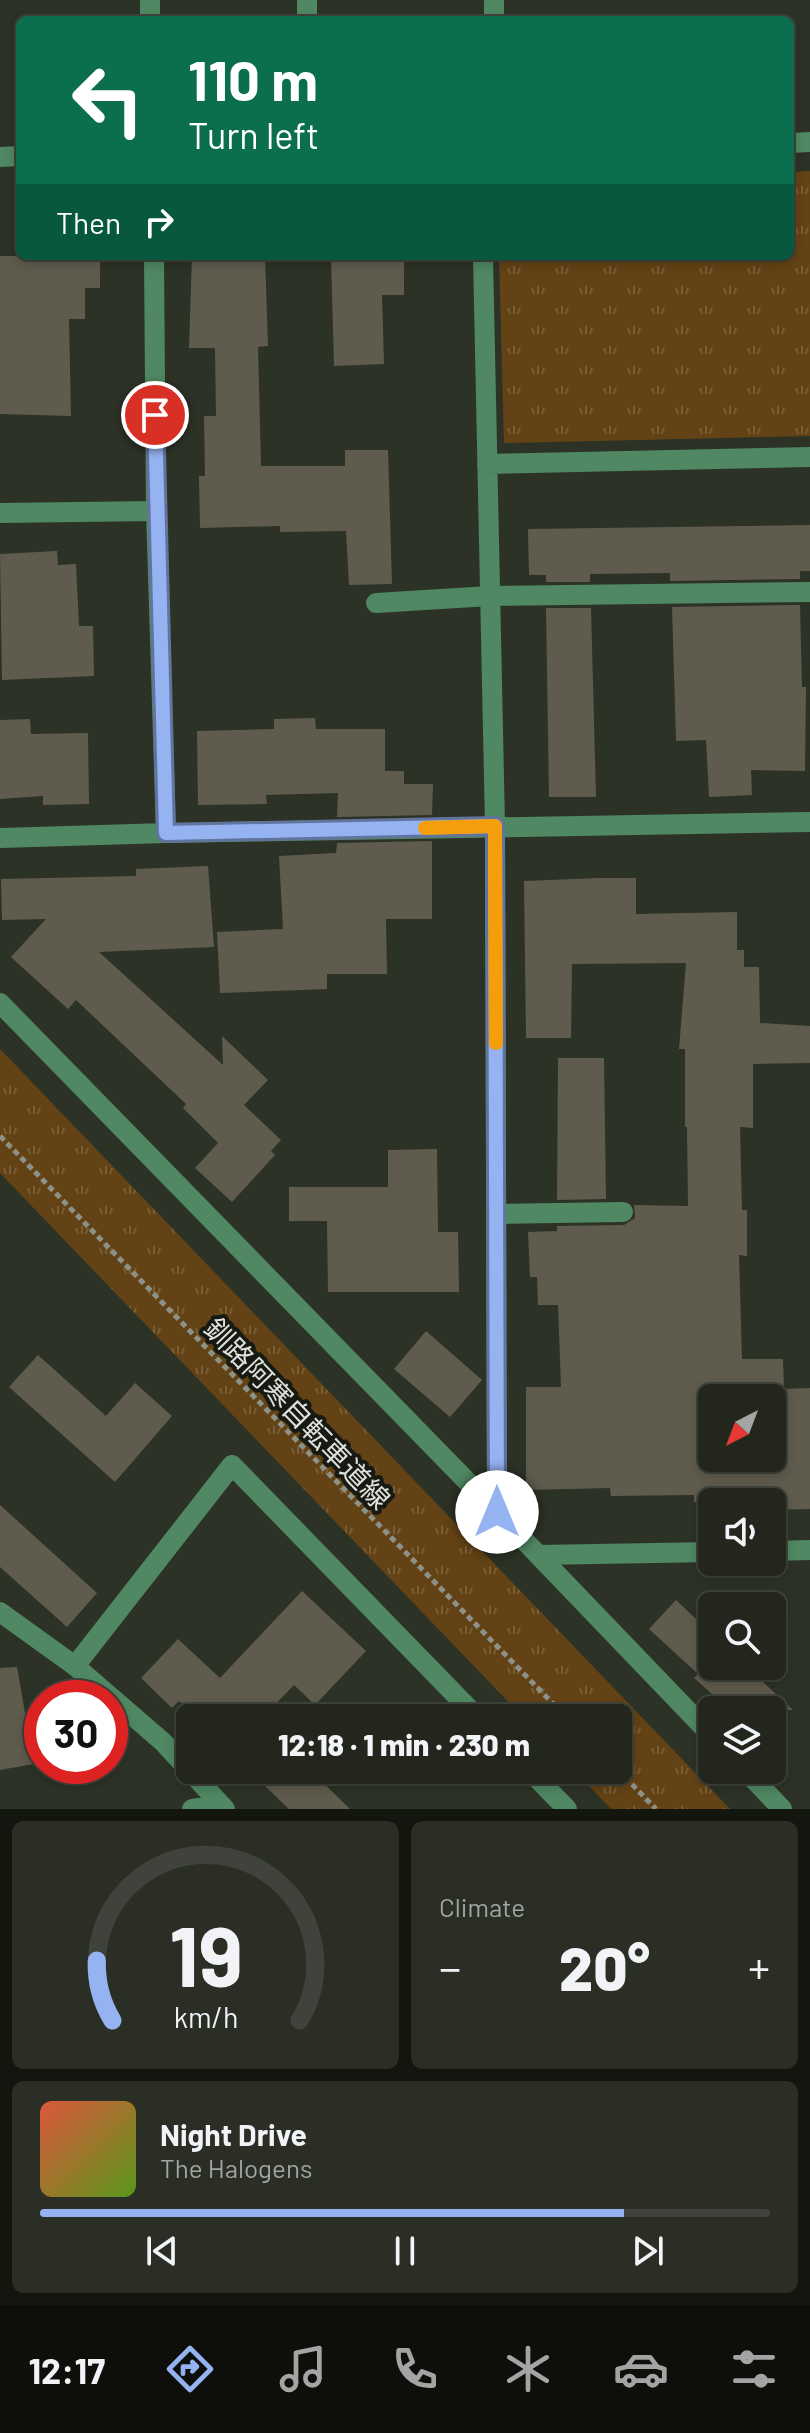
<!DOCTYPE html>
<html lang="en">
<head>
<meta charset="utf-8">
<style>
	:root { --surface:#22261c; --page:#2a2e25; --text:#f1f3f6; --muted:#a2a5a3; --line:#3f433b; --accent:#95b2f1 }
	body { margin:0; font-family:Barlow,"Noto Sans JP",sans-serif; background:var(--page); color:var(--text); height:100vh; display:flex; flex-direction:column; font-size:30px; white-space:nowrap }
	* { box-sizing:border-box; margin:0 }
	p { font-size:26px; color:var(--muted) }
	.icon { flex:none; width:44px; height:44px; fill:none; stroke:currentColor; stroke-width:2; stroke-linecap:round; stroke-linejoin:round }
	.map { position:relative; height:1809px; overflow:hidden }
	.side { display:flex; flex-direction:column; gap:12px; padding:12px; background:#13150f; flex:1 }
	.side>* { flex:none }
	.banner { position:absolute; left:16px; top:16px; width:778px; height:244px; border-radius:12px; box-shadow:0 4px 12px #0003,0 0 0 2px var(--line); background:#0b6e4f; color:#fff; overflow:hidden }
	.needle { width:52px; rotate:222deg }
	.controls { position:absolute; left:698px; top:1384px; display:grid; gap:16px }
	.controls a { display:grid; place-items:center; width:88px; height:88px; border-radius:12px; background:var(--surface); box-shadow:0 4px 12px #0003,0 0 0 2px var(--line); font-size:40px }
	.speed { position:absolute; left:24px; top:1680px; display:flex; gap:16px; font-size:40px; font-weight:700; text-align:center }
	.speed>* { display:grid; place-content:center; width:104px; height:104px; border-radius:50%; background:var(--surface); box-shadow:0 4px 12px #0003,0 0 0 2px var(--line); line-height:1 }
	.speed .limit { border:12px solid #d22; background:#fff; color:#111 }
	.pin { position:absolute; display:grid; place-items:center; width:68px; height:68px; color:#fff; margin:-34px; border:4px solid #fff; border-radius:50%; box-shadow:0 2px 8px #0007 }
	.me { position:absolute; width:88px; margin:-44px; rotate:0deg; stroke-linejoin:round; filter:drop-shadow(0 0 6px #0008) }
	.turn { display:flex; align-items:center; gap:28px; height:168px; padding:0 40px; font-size:36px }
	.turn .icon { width:104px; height:104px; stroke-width:2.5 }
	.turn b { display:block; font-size:56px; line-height:68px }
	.then { display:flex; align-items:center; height:76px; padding:0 40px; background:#0003; gap:16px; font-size:30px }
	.big { font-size:60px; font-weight:800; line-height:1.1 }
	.side .card { flex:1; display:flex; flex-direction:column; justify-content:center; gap:12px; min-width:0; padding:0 28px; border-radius:12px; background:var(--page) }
	.side .dial { align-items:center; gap:0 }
	.dial svg { height:208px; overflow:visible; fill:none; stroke:var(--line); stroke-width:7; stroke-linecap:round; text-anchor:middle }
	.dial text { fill:var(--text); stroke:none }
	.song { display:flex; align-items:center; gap:24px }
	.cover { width:96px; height:96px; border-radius:12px; background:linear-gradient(135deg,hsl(10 70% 55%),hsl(90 70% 35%)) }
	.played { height:8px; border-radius:4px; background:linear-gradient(90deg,var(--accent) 80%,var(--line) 80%) }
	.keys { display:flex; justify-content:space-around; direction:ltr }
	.heat { display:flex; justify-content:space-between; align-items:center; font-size:44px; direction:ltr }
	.side .tiles { flex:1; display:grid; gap:12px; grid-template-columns:1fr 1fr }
	.card:last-child { grid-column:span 2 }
	.trip { position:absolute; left:176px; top:1704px; width:456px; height:80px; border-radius:12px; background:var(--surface); box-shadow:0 4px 12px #0003,0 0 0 2px var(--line); font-weight:800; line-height:80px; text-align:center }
	.tabs { display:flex; height:128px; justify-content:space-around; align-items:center; background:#0e0f0b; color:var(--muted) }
	.tabs .icon { width:56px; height:56px }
	.tabs .selected { color:var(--accent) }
	.tabs b { font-size:36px; color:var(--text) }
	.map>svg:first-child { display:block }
</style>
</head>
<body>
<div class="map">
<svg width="810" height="1809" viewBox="0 0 810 1809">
	<defs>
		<pattern id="park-tufts" width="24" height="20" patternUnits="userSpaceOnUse" patternTransform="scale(2)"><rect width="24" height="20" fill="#634315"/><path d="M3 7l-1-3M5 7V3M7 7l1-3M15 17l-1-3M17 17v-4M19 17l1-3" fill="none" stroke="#795e36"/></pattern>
	</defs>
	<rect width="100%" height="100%" fill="#2d3226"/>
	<path fill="url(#park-tufts)" d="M 810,171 L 810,436 L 504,443 L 499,256 L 790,256 L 790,172 Z
		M 0,1049 L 730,1809 L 611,1809 L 574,1770 L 618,1770 L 618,1718 L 524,1718 L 0,1173 Z"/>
	<path fill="#5f5c4e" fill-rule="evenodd" d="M 0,256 L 100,256 L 100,288 L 85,288 L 85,319 L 69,319 L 71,416 L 0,414 Z
		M 192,256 L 265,256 L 268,346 L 258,347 L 261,466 L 345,466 L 345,450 L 388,450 L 392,584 L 349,585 L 346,531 L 280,532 L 280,526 L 200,528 L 199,476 L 205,476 L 204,416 L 216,416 L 215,348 L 189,348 Z
		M 331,256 L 404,256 L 404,295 L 382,295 L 384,364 L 334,366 Z
		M 810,525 L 810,571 L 800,571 L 800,579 L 670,581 L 670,573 L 590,574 L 590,582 L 546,582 L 546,575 L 529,575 L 528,529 Z
		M 57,551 L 58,565 L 76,564 L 79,626 L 93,626 L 94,676 L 2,680 L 0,554 Z
		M 800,605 L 802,687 L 806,687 L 805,771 L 751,770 L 752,795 L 709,797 L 706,740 L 676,741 L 672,607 Z
		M 546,608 L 591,608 L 596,797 L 549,797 Z
		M 315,718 L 316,729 L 385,729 L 385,771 L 404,771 L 404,784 L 433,784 L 432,815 L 337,817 L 338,793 L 266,795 L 267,804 L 198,805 L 197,731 L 274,729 L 274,719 Z
		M 30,719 L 31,734 L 88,733 L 89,804 L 43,805 L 43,796 L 0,799 L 0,720 Z
		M 432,841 L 432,919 L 386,919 L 387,974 L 327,974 L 327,989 L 220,993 L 217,932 L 283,929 L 279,856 L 336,853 L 337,843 Z
		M 208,866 L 214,947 L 99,952 L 223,1065 L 222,1036 L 268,1080 L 244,1105 L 281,1140 L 271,1151 L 275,1155 L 232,1202 L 195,1168 L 218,1143 L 183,1108 L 186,1104 L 76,1000 L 68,1009 L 11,957 L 46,919 L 2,920 L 1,879 L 136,876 L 136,869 Z
		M 600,878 L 636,878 L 636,914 L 737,912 L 737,950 L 744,950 L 744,967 L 759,967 L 760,1023 L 810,1026 L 810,1063 L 753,1064 L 753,1128 L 740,1127 L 742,1210 L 747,1210 L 747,1256 L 739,1255 L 742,1359 L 783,1359 L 784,1389 L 810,1388 L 810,1509 L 774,1510 L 774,1502 L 694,1502 L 694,1495 L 611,1496 L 610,1488 L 526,1490 L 526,1387 L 561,1387 L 558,1305 L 538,1305 L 537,1277 L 530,1277 L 528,1232 L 557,1231 L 557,1226 L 624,1225 L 635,1218 L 634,1205 L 688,1206 L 687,1127 L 685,1127 L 685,1049 L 679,1049 L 686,963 L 572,964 L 571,1038 L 526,1038 L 524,881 ZM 712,1398 L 772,1398 L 772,1458 L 712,1458 Z
		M 558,1058 L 604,1058 L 606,1199 L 557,1200 Z
		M 437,1149 L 438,1232 L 458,1232 L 459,1292 L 328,1292 L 327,1221 L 289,1221 L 289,1187 L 388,1187 L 388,1150 Z
		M 426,1331 L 482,1380 L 450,1417 L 394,1369 Z
		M 38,1355 L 106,1416 L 135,1383 L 172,1416 L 115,1482 L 9,1387 Z
		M 0,1505 L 97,1593 L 67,1627 L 0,1567 Z
		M 302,1591 L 366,1651 L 315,1705 L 294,1685 L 262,1718 L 198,1718 L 179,1701 L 172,1708 L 141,1678 L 178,1639 L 220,1678 Z
		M 676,1600 L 712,1634 L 712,1666 L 746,1666 L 793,1710 L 730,1710 L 694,1678 L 698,1674 L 649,1629 Z
		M 17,1667 L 34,1764 L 0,1770 L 0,1668 Z
		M 248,1770 L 310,1770 L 350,1809 L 289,1809 Z"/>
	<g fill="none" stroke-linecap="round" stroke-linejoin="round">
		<path stroke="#8d9288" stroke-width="5" stroke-dasharray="6 4" stroke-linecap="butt" d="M 0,1136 L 567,1718
			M 618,1770 L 656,1809"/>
		<path stroke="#4f8862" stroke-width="20" d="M 150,0 L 150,20
			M 307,0 L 307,20
			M 494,0 L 494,20
			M 790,143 L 810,142
			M 0,157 L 20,156
			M 154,256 L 156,511 L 166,833
			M 483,256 L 495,826 L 497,1512
			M 487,464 L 810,457
			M 0,513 L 156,511
			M 376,603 L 490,596 L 810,592
			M 0,838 L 166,833 L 810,822
			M 0,1003 L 497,1512 L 712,1736
			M 496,1214 L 623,1212
			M 772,1551 L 810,1550
			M 538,1555 L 712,1552
			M 0,1612 L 75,1666 L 163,1742 L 225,1809
			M 75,1666 L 232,1465 L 478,1718
			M 529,1770 L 567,1809
			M 745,1770 L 782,1809
			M 192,1809 L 220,1804"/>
	</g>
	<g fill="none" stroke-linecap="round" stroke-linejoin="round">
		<g stroke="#61749d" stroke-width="20">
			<path id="route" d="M 155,415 L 166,833 L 495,826 L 497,1512"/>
		</g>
		<use href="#route" stroke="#95b2f1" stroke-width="14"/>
		<path stroke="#f59e0b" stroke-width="14" d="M 425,828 L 495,826 L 496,1043"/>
	</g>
	<g text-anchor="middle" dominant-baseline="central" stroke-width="8" stroke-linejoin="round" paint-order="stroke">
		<g font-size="28" fill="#dee2da" stroke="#171913">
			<text transform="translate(298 1413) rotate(46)">釧路阿寒自転車道線</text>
		</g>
	</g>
</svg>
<div class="controls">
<a><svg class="needle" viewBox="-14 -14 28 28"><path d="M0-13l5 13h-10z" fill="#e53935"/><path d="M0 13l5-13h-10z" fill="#a2a5a3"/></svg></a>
<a><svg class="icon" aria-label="sound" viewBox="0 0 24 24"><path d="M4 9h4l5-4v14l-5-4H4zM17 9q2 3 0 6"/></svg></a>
<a><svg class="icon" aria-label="search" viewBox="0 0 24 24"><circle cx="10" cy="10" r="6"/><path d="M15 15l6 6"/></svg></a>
<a><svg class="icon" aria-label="layers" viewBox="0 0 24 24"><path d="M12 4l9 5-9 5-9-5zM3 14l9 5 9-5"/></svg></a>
</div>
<div class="speed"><div class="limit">30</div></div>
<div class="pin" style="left:155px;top:415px;background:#d93025"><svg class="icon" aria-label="arrive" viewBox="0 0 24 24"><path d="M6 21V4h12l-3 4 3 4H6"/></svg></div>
<svg class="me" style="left:497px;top:1512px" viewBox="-20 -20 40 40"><circle r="19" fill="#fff"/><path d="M0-13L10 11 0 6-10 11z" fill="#95b2f1"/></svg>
<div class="trip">12:18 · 1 min · 230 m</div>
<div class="banner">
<div class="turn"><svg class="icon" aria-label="left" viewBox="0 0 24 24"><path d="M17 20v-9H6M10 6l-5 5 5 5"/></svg><div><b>110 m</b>Turn left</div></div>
<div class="then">Then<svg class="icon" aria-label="right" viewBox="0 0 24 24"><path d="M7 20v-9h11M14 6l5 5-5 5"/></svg></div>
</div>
</div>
<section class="side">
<div class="tiles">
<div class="card dial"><svg viewBox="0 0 100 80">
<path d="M14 69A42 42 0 1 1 86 69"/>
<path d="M14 69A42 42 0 0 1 8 46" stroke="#95b2f1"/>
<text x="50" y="56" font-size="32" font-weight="700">19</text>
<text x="50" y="72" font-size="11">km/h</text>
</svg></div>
<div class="card"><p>Climate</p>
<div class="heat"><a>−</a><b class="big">20°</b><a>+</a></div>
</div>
<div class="card">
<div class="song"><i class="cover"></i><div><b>Night Drive</b><p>The Halogens</p></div></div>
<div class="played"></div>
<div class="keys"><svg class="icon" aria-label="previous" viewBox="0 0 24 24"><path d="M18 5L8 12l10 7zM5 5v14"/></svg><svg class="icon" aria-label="pause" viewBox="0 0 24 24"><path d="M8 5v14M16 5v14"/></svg><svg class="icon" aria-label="next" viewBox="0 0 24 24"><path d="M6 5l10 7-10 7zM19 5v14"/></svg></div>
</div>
</div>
</section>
<nav class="tabs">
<b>12:17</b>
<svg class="icon selected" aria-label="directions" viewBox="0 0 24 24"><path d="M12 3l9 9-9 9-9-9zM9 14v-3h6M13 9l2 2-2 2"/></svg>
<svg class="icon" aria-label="music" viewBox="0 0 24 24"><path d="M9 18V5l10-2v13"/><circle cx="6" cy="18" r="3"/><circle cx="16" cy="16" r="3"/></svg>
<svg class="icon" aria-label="phone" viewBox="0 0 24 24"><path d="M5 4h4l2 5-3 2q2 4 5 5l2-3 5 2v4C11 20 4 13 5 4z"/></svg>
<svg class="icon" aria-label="climate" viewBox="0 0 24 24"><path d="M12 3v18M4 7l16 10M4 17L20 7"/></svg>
<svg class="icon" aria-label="car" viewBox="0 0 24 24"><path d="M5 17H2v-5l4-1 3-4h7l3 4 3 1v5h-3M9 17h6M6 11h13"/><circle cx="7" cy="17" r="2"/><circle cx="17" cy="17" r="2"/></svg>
<svg class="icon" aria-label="filters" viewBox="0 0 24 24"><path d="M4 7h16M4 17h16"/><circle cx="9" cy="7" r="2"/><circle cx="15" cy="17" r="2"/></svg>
</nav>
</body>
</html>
